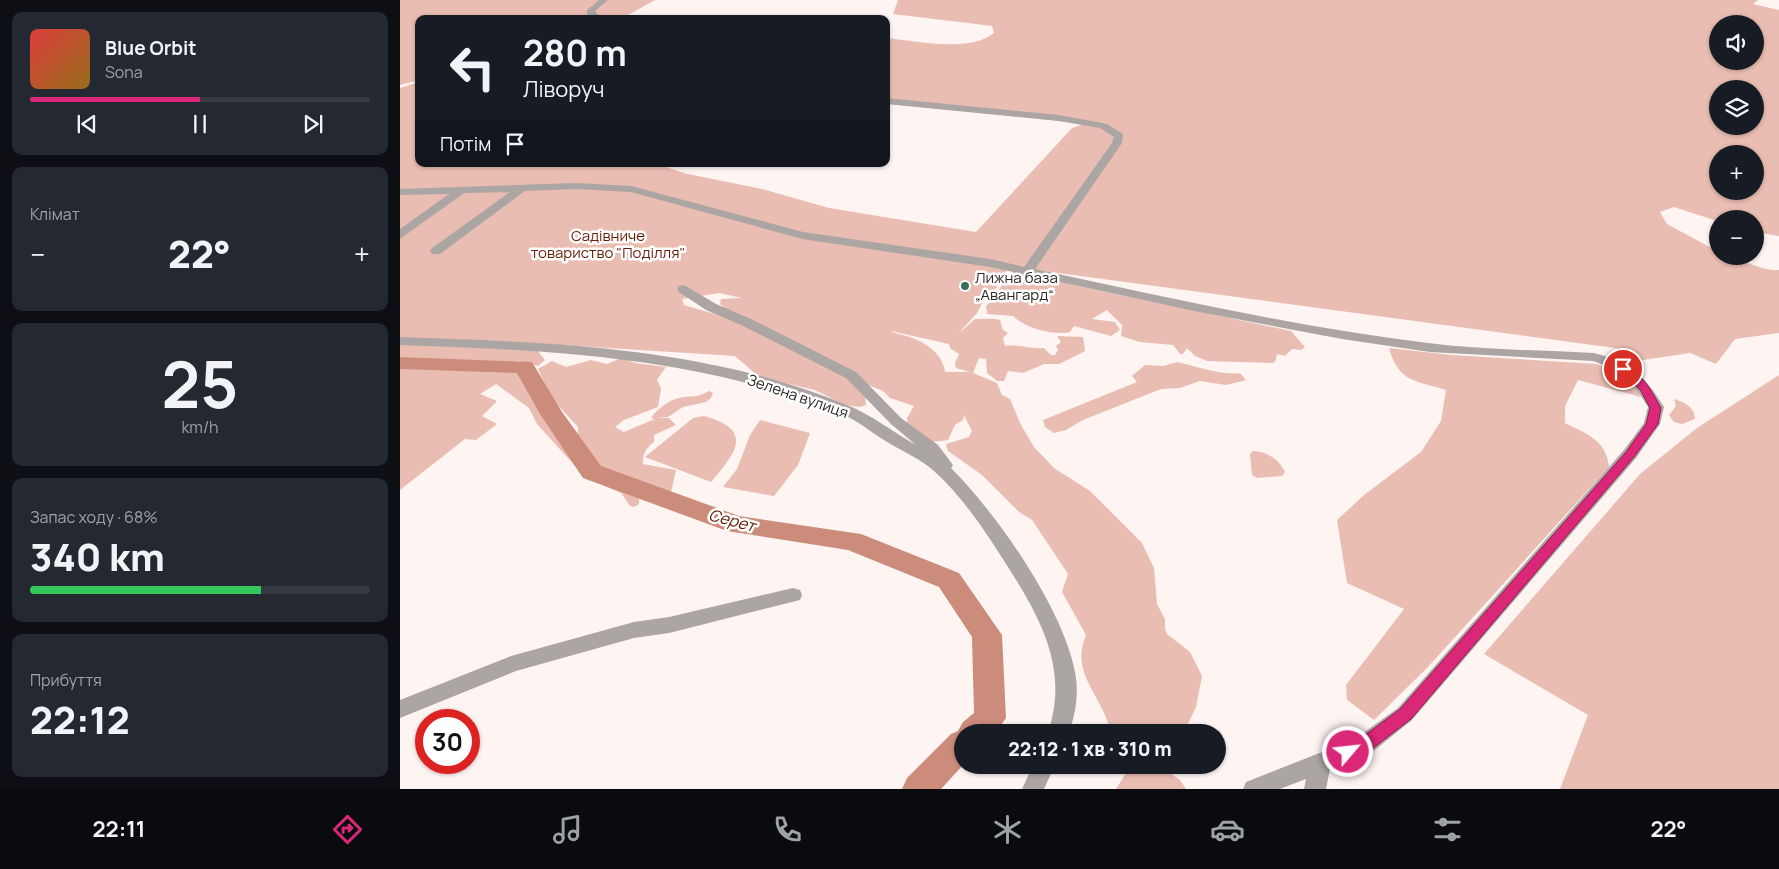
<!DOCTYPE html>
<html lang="uk">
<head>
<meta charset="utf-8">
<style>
	:root { --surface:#171b24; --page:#242831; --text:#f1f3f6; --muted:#9ea1a6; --line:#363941; --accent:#db2777 }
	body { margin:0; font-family:Manrope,sans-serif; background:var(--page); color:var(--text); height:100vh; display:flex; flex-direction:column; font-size:19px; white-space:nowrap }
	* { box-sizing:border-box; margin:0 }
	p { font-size:16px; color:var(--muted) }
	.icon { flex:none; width:28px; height:28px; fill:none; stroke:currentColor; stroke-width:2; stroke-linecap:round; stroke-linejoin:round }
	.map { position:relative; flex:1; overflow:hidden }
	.drawer { display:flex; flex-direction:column; gap:12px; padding:12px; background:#0d0f14; width:400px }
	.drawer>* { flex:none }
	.hud { position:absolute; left:15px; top:15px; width:475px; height:152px; border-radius:10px; box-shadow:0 1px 4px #0004; background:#171b24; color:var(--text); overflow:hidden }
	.fabs { position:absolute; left:1309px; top:15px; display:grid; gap:10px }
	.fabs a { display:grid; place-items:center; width:55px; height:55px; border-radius:50%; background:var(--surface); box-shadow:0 1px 4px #0004; font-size:25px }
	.speed { position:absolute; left:15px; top:709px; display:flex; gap:10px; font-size:25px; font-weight:700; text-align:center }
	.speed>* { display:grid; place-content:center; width:65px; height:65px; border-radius:50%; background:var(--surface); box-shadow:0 1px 4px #0004; line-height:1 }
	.speed .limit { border:8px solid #d22; background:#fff; color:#111 }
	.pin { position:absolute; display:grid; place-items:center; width:42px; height:42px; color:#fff; margin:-21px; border:2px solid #fff; border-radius:50%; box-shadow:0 1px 5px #0007 }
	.me { position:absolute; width:55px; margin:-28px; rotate:62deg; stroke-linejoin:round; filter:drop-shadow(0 0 4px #0008) }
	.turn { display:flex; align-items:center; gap:18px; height:105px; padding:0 25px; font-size:22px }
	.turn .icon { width:65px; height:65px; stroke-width:2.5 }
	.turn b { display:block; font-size:35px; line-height:42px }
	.then { display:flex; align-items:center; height:48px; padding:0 25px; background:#0003; gap:10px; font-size:19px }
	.big { font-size:38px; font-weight:800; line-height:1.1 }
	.drawer .card { flex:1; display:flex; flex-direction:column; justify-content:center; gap:8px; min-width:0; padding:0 18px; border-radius:10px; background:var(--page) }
	.drawer .dial { align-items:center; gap:0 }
	.dial b { font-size:65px; line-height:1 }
	.song { display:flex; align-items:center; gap:15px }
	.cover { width:60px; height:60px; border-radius:8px; background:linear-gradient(135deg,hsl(0 70% 55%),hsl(40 70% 35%)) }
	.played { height:5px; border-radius:2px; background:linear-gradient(90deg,var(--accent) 50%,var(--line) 50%) }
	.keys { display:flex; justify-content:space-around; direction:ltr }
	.heat { display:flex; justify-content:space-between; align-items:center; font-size:28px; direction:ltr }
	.charge { height:8px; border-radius:4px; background:linear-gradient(90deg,#34c759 68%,var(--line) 0) }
	.trip { position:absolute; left:554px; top:724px; width:272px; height:50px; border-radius:25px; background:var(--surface); box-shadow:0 1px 4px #0004; font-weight:800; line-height:50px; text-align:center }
	.tab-bar { display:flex; height:80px; justify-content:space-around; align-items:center; background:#090b0e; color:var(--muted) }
	.tab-bar .icon { width:35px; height:35px }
	.tab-bar .current { color:var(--accent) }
	.tab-bar b { font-size:22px; color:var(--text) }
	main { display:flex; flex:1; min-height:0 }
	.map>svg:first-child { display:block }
</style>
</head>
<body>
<main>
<section class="drawer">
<div class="card">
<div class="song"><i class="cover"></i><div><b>Blue Orbit</b><p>Sona</p></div></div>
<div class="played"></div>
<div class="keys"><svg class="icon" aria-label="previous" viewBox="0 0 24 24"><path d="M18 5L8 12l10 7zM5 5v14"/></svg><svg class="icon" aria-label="pause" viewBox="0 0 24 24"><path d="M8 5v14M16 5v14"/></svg><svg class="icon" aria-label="next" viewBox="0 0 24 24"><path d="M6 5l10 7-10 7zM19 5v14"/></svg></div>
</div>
<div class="card"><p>Клімат</p>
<div class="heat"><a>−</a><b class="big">22°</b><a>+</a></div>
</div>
<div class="card dial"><b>25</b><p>km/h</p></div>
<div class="card"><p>Запас ходу · 68%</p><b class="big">340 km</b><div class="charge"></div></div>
<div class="card"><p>Прибуття</p><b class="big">22:12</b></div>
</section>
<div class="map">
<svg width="1379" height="789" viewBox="0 0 1379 789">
	<rect width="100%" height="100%" fill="#fef5f2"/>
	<path fill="#e9bdb2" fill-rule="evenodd" d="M 0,0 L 255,0 L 228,15 L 265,19 L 19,19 L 19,80 L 0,85 Z
		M 498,0 L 1358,0 L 1353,4 L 1379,10 L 1379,236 L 1355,232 L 1355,219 L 1318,219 L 1317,221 L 1274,207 L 1260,212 L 1267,224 L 1317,251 L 1318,256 C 1340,256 1357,271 1379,270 L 1379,333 L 1335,339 L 1316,364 L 1290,353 L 1236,361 L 1222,349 L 636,270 L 678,286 L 891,331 L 905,347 L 901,350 L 892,349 L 885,356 L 877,354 L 875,362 L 872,363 L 807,361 L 795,356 L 787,348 L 783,354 L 780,354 L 773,345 L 740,342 L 721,336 L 722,325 L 707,310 L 692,319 L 715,322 L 720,330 L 711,336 L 674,326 L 670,332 C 654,336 625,328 613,316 L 587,314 L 586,306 C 600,296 601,278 617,268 L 611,265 L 596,284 L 597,287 L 584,300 L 577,313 L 558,334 L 575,319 C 581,319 595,318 600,320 L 603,330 L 608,333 L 603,338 L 605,346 C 619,344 631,349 644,348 L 651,355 L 655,355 L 658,350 L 656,346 L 661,342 L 657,336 L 683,337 L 685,351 L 659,364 L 644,364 L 623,373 L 608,371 L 604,381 L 597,381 L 587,373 L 586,359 L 579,358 L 573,373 L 597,383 L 602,395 L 610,399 L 621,425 L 634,447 L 654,468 L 690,491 L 742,543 L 754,568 L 757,604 L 765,619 L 765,629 L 767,634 L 790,652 L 802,676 L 796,707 L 784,732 L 710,732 C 704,696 669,675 686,635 L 662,592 L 668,574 L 632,520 L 619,512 L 582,475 L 548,451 L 546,444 L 569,437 L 572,431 L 564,415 L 563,420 L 555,425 L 548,440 L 533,442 L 507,428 L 507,418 L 514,406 L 490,398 L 483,391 L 463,383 L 459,375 L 453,371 L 328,311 L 320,304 L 321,299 L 342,298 L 319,293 L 282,299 L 284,305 L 362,328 L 442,372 L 465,396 L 466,405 L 460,407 L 445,405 L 415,390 L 359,377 L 335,356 L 96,341 L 0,340 L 0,88 L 19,82 L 19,164 L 256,164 L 288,174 L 362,189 L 429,208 L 576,232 L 672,128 L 684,124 L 486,101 L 486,38 C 518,41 568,53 594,33 L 592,26 L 493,14 ZM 1318,24 L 1355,24 L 1355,61 L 1318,61 ZM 1318,89 L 1355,89 L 1355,126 L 1318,126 ZM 1318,154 L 1355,154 L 1355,191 L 1318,191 ZM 491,331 L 549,344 L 550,348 L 559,354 L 555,363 L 556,368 L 570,372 L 545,372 C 543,353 523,340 506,336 C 500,334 495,334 491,331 Z
		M 0,342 L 137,350 L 145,360 L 138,366 L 118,361 L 92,364 L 0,357 Z
		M 989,348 L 1052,355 L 1197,364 C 1215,371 1231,379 1241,397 L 1178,380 L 1165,406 L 1165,423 C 1186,434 1206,439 1209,467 L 1027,668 L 974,720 L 947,700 L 946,685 L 1004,609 L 947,583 L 937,520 L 964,495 L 1021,452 L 1041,421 L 1046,390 C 1015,380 999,383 989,348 Z
		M 221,358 L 235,363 L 266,367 L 257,380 L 261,388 L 258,407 L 224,420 L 215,427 L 224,432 L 255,419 L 251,418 C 256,410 269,400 279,398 C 293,394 293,400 309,391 L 313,393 L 311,398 L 306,402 L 283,407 L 268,417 L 256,418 L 269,418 L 276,425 L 254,435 L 254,442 C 247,447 242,454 243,464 L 276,470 L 271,492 L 264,494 L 233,488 L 204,473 L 178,435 L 178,427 L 152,399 L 138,369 L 152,361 L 166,367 L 191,360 L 207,364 Z
		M 0,362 L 101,366 L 114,369 L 134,385 L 157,423 L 175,440 L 197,472 L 239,494 L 239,504 L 234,507 L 230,506 L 221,493 L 186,478 L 137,424 L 129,408 L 96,384 L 80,394 L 97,401 L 82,416 L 97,424 L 76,440 L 65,439 L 0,490 Z
		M 777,362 C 795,366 824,376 840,373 L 846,380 L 826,385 L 800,381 L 780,388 L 761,389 L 683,420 L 666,430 L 654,433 L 645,427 L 643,420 L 737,382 L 732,376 L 745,365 L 763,366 Z
		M 1379,375 L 1379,789 L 1160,789 L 1188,715 L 1084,654 L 1240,474 L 1297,428 Z
		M 1274,399 C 1284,402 1295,407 1295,419 L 1282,424 L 1274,422 L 1269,415 L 1276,406 Z
		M 304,416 C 355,430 336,453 311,482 L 245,457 L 293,418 Z
		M 360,420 L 410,433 L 398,465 L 374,496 L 323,487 L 337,469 L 350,435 Z
		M 853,451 C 866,451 880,460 885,472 L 882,476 L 857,478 L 852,475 L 850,454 Z
		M 731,765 L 769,765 L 767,771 L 780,780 L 786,789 L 716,789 Z"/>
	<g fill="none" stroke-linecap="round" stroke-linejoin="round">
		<path fill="#cc8c7b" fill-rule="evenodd" d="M 0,357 L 132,362 L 162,412 L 201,466 L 339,516 L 461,534 L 559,573 L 602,635 L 606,718 L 596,732 L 562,732 L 563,765 L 541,789 L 502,789 L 507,778 L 551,734 L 558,731 L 563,722 L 574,713 L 572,637 L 539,587 L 448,550 L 327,531 L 183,478 L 140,414 L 117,373 L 0,369 Z"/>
		<path fill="#aba5a3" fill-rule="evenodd" d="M 199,0 L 208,0 L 195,11 L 201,19 L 192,19 L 187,14 L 187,10 Z
			M 486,98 L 659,115 L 707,124 L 723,134 L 722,143 L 635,269 C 765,297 896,327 1028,343 C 1083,350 1139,350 1194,353 C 1230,362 1245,376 1264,407 L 1260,424 L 1236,458 L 1012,720 L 971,753 L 930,769 L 926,789 L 904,789 L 906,779 L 880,789 L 843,789 L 846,782 L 955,739 L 998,708 L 1224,450 L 1244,423 L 1248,407 C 1234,383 1219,370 1193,361 L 1030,352 L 942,339 L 799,312 L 590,267 L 402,239 L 231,192 L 177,189 L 125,191 L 40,254 L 32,254 L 30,251 L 32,248 L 110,192 L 64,193 L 0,239 L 0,229 L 49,194 L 0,195 L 0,189 L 177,183 L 231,186 L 403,232 L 590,259 L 624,267 L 712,143 L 714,137 L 700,128 L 659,121 L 486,104 Z
			M 284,285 L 316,304 L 351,319 L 456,372 L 501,418 L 538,445 L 553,465 L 551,468 C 597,514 663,608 675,672 C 679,693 676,713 669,732 L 648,732 C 668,673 644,625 613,575 C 590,539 567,501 535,472 C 520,458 501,451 484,440 C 472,433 461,423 448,417 C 419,402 386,393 354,385 C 238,354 119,349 0,345 L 0,337 C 150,342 307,347 447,405 C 472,415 493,432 516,445 L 491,424 L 446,378 L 341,325 L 306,310 L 279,292 L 277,289 L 279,286 Z
			M 393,588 L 400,590 L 402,595 L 400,600 L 269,633 L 234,638 L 116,671 L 0,718 L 0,700 L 111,656 L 234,622 L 269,617 Z
			M 633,765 L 655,765 L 644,789 L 622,789 Z"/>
	</g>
	<path fill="#db2777" stroke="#8e194d" d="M 1223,366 C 1242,371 1252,392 1261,408 L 1258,424 L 1234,457 L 1011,719 L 968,752 L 948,759 L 943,757 L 940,752 L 943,747 L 957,741 L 1000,709 L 1226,452 L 1246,424 L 1250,408 L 1241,391 L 1229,378 L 1218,369 Z"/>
	<circle fill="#34715c" stroke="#fff" stroke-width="2" cx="565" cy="286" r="5"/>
	<g text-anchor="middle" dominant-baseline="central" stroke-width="5" stroke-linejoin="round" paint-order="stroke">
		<g font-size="15" fill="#691c07" stroke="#fff">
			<text x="208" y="235">Садівниче<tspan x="208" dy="17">товариство "Поділля"</tspan></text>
		</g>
		<g font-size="15" fill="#2c2625" stroke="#fff" text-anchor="start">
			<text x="575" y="277">Лижна база<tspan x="575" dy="17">„Авангард“</tspan></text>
		</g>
		<g font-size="15" fill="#2c2625" stroke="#fff">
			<text transform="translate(398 396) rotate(19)">Зелена вулиця</text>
		</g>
		<g font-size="16" font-style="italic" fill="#611501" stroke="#fff">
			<text transform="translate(332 520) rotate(15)">Серет</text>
		</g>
	</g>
</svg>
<div class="fabs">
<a><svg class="icon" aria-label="sound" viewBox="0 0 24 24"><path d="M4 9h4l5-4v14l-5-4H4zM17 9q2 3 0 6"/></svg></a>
<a><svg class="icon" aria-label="layers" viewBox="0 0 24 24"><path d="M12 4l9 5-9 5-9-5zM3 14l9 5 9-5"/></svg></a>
<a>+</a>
<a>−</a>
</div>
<div class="speed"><div class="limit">30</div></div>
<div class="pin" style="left:1223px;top:369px;background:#d93025"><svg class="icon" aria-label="arrive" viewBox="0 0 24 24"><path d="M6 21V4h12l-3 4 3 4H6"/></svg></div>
<svg class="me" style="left:948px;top:752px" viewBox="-20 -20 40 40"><circle r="17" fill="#db2777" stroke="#fff" stroke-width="3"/><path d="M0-11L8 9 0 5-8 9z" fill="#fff"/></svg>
<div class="trip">22:12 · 1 хв · 310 m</div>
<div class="hud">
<div class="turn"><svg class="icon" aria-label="left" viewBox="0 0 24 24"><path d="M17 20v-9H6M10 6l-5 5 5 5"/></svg><div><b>280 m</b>Ліворуч</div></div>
<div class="then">Потім<svg class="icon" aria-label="arrive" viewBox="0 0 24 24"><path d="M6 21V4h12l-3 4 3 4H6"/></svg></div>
</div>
</div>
</main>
<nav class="tab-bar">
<b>22:11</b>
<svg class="icon current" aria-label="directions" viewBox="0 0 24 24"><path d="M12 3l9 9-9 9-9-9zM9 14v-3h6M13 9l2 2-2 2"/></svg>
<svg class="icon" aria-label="music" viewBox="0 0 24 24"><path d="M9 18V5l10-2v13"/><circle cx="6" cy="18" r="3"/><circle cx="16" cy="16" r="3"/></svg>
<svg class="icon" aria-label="phone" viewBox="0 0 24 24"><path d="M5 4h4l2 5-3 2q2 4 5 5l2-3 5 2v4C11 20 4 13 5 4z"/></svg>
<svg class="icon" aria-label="climate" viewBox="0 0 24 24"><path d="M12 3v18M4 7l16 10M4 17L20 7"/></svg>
<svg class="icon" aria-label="car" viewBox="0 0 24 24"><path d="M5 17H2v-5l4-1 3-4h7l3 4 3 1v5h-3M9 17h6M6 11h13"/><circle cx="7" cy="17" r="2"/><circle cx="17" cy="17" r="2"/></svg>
<svg class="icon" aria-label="filters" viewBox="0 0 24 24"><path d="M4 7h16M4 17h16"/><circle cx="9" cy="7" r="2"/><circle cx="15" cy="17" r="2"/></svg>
<b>22°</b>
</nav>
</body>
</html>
